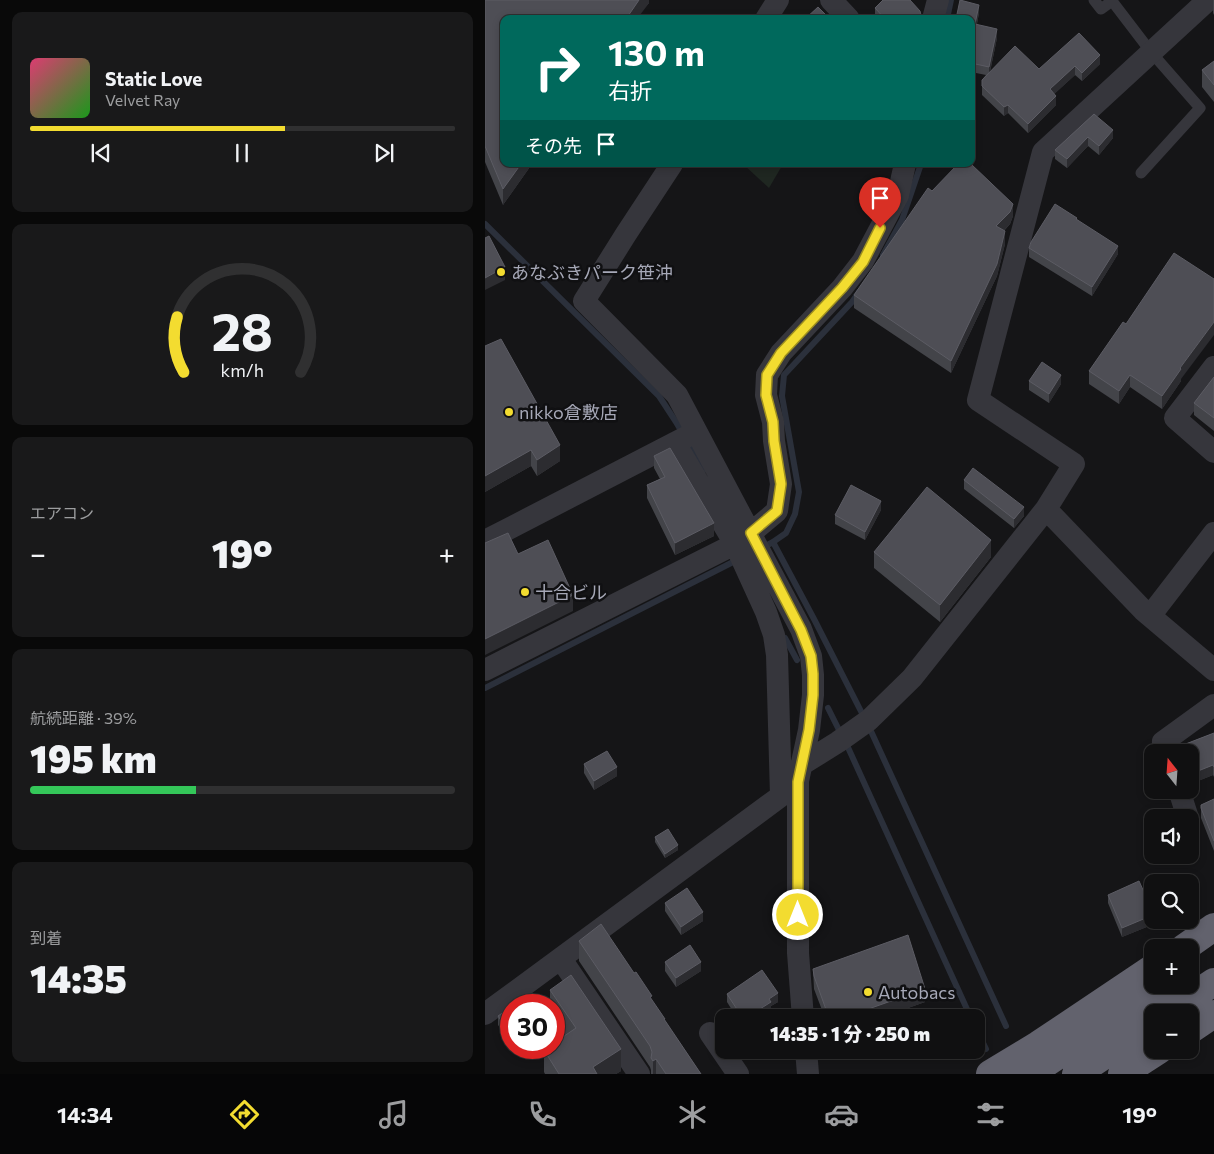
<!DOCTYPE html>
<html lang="ja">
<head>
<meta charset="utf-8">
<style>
	:root { --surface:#101011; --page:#19191a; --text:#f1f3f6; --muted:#9c9d9f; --line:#303031; --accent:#f3dc30 }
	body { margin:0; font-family:Commissioner,"Noto Sans JP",sans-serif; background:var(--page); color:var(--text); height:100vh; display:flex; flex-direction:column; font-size:19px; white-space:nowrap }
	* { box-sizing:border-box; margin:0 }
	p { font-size:16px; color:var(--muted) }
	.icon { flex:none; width:28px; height:28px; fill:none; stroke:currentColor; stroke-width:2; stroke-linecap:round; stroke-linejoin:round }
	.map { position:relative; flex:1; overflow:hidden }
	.drawer { display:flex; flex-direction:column; gap:12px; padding:12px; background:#090909; width:485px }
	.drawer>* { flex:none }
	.top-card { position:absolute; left:15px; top:15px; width:475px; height:152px; border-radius:10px; box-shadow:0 2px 8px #0003,0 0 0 1px var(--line); background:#00695c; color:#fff; overflow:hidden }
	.needle { width:32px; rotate:343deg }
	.buttons { position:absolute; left:659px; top:744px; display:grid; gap:10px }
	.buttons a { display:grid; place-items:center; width:55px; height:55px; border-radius:10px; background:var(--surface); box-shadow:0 2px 8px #0003,0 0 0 1px var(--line); font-size:25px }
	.speed { position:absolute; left:15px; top:994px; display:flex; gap:10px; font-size:25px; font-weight:700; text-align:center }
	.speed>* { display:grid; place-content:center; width:65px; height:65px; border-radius:50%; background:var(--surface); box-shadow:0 2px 8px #0003,0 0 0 1px var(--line); line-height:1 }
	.speed .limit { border:8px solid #d22; background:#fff; color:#111 }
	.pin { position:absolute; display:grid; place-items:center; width:42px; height:42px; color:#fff; margin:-51px -21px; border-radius:50% 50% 50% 0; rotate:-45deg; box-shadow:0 0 5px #0007 }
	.pin .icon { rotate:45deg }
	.me { position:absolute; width:55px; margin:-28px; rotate:0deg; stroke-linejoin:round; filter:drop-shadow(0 0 4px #0008) }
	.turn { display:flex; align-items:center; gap:18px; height:105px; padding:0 25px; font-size:22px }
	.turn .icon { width:65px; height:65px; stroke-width:2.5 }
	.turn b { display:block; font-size:35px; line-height:42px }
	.then { display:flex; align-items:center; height:48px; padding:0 25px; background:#0003; gap:10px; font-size:19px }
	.big { font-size:38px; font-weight:800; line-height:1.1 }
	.drawer .card { flex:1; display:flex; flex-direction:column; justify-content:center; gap:8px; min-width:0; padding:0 18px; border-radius:10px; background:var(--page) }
	.drawer .dial { align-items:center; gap:0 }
	.dial svg { height:130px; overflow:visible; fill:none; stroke:var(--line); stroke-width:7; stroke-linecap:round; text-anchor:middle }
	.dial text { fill:var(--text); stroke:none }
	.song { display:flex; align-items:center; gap:15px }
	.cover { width:60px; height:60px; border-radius:8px; background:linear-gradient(135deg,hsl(340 70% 55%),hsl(120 70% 35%)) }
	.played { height:5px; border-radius:2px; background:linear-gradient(90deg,var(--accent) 60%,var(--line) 60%) }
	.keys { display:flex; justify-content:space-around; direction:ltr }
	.heat { display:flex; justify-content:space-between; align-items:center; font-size:28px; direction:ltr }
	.charge { height:8px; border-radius:4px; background:linear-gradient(90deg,#34c759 39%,var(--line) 0) }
	.trip { position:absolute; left:230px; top:1009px; width:270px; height:50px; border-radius:10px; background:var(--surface); box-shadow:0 2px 8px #0003,0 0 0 1px var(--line); font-weight:800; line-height:50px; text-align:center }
	.tabs { display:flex; height:80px; justify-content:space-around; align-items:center; background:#060607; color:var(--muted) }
	.tabs .icon { width:35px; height:35px }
	.tabs .on { color:var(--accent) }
	.tabs b { font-size:22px; color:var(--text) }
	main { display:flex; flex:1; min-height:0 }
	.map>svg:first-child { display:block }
</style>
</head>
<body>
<main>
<section class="drawer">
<div class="card">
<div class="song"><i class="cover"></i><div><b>Static Love</b><p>Velvet Ray</p></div></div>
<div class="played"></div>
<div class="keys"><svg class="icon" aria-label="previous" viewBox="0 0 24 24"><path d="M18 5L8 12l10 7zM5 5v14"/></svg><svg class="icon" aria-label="pause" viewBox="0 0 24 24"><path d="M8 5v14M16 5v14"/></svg><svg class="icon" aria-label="next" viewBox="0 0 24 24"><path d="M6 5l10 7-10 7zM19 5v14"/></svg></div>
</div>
<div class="card dial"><svg viewBox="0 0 100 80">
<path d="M14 69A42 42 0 1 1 86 69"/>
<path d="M14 69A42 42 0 0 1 10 35" stroke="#f3dc30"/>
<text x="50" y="56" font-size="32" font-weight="700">28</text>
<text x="50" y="72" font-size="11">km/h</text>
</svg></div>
<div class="card"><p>エアコン</p>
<div class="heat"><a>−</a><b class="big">19°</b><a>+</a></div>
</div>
<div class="card"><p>航続距離 · 39%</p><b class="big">195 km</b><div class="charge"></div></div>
<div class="card"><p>到着</p><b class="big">14:35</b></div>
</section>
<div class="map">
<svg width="729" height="1074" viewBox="0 0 729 1074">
	<rect width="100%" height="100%" fill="#151517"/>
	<path fill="#1f2721" d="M 258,164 L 298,164 L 284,188 Z"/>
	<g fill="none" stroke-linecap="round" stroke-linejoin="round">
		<path stroke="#2b303b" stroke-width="6" d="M 462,19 L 466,0
			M 0,224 L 174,396 L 191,422 L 219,470
			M 398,255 L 417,220 L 436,164
			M 288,542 L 329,619 L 385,729 L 521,1026
			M 277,548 L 288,542 L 301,533 L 310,514 L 314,492 L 297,396 L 299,375 L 367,302 L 374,292
			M 300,638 L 312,660
			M 0,688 L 252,560
			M 343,708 L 356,734
			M 361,743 L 486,1018
			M 491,1028 L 501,1049"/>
		<path stroke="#36363c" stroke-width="11" d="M 609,0 L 616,9 L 627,1 L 666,52 L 715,108 L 656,173"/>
		<path stroke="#36363c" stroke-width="22" d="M 346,0 L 364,19
			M 281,19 L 293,0
			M 448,19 L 453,0
			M 187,164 L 141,234 L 99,301 L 192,395 L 316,629 L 326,656 L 328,675 L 328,695 L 324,730 L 313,781 L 313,953 L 318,1018
			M 729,367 L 690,418 L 729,452
			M 190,443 L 250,544 L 281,612 L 289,635 L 292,655 L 296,796
			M 561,509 L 658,610 L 729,670
			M 0,541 L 203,436
			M 665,616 L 729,533
			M 0,670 L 250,544 L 266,533 L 292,511 L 296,484 L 289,441 L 288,422 L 281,395 L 282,375 L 296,353 L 357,288 L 378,261 L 413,195 L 420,164
			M 681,752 L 678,742 L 729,705
			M 316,765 L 353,742 L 384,720 L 427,678 L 561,509 L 589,464 L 493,400 L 558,152 L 723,0
			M 694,790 L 703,818
			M 76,959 L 154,1074
			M 0,1014 L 296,796 L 313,781
			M 225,1033 L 253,1074
			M 321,1050 L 323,1074"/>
		<path stroke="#62626d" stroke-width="28" d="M 699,948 L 729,927
			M 684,1012 L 729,982
			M 705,1030 L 729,1014
			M 505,1074 L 553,1045 L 668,968
			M 543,1074 L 563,1062 L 677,985
			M 591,1074 L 668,1023
			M 637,1074 L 674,1050"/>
	</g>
	<path fill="#434449" d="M 0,0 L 164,0 L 164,3 L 19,164 L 47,164 L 18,205 L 0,162 Z
		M 728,0 L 729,0 L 729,15 L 728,13 Z
		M 390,8 L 436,19 L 392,19 L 390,16 Z
		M 494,13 L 492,24 L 512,38 L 505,72 L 554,69 L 615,64 L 597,81 L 590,75 L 569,94 L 571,105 L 543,133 L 523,113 L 519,116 L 497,95 L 497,80 L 501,75 L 486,72 L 486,19 Z
		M 729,61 L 729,102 L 717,87 L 717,70 Z
		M 609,114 L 628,138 L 614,155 L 603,146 L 582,168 L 570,159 L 570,150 Z
		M 447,191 L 528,216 L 525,224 L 519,231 L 520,244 L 512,276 L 466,373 L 369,308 L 369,295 Z
		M 592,220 L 633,254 L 607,296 L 544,257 L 544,248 Z
		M 641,324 L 696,379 L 696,381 L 677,409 L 645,387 L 634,404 L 604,384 L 604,371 Z
		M 0,346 L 75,461 L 52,476 L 46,466 L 0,492 Z
		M 729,377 L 729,431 L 709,415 L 709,403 Z
		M 544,381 L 576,384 L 564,403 L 544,390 Z
		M 169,456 L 229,536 L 190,555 L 162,498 L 162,485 L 175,479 L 169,468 Z
		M 479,480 L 539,516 L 529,528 L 479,489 Z
		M 396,510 L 380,540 L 350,524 L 350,515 Z
		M 389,552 L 506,557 L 455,622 L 389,568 Z
		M 729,733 L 729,777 L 728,775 L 708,783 L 705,774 L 705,752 L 698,752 L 698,745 Z
		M 99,764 L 132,776 L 109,790 L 99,773 Z
		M 729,799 L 729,851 L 716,818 L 716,805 Z
		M 170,837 L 193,850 L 180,858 L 170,842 Z
		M 623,895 L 669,920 L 669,924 L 637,937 L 623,903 Z
		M 180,903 L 218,921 L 196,935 L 180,911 Z
		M 94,941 L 149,973 L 180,1021 L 216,1074 L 166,1074 L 166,1070 L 165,1067 L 94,961 Z
		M 180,962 L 216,971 L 191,987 L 180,971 Z
		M 328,969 L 440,1002 L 395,1018 L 340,1018 L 329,989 Z
		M 65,990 L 136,1071 L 131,1074 L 60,1074 L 59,1072 L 59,1050 L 80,1035 L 69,1018 L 69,1005 L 65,1005 Z
		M 242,994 L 293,1002 L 286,1006 L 286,1010 L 275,1018 L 252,1018 L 242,1002 Z
		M 26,1007 L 26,1043 L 13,1025 L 13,1016 Z
		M 29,1048 L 49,1048 L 36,1058 Z"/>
	<path fill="#2c2c30" d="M 154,0 L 164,0 L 164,3 L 152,19 L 141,19 Z
		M 494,5 L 494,13 L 490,33 L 490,24 Z
		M 512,29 L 512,38 L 504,76 L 504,67 Z
		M 615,55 L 615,64 L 597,81 L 597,73 Z
		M 590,66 L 590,75 L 565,98 L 565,89 Z
		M 571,96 L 571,105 L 543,133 L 543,124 Z
		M 523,105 L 523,113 L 519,116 L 519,107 Z
		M 628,130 L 628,138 L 614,155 L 614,146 Z
		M 603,137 L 603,146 L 582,168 L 582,159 Z
		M 36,164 L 47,164 L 18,205 L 18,189 Z
		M 528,204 L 528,216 L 525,224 L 511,239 L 511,226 Z
		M 520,231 L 520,244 L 512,276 L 466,373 L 466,361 Z
		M 633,246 L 633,254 L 607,296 L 607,287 Z
		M 20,267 L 20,280 L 0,290 L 0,278 Z
		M 729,322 L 729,335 L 696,379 L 696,381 L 677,409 L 677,396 L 695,368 Z
		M 576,375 L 576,384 L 564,403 L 564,394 Z
		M 645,375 L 645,387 L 634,404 L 634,391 Z
		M 75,445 L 75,461 L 52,476 L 52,460 Z
		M 46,450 L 46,466 L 0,492 L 0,476 Z
		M 396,501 L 396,510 L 380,540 L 380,532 Z
		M 539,507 L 539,516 L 529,528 L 529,519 Z
		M 229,523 L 229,536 L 190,555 L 190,543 Z
		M 506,540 L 506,557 L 455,622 L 455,605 Z
		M 88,595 L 88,611 L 0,655 L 0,639 Z
		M 728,765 L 728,775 L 708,783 L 708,773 Z
		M 132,767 L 132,776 L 109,790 L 109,781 Z
		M 193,845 L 193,850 L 180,858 L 180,854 Z
		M 218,912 L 218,921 L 196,935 L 196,927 Z
		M 668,915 L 668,920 L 669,920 L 669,924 L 637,937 L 637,928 Z
		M 216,962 L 216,971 L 191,987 L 191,978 Z
		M 440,989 L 440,1002 L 395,1018 L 358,1018 Z
		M 293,993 L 293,1002 L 286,1006 L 286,1010 L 275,1018 L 267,1018 L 267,1014 L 284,999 Z
		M 265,1011 L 265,1018 L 257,1018 L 257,1017 Z
		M 38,1048 L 49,1048 L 36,1058 L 36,1049 Z
		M 136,1049 L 136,1071 L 131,1074 L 108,1074 L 108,1067 Z
		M 171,1059 L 171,1074 L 168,1074 L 168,1061 Z"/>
	<path fill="#4e4e55" stroke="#5c5c64" d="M 0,0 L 154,0 L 141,19 L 19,19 L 19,164 L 36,164 L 18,189 L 0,146 Z
		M 398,0 L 425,0 L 435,11 L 436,15 L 433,19 L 400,19 L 390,8 Z
		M 475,0 L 494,5 L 490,24 L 512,29 L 504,67 L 486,63 L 486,19 L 471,19 Z
		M 333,7 L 345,19 L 320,19 Z
		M 314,14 L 319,19 L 309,19 Z
		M 594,33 L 615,55 L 597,73 L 590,66 L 565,89 L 571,96 L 543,124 L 523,105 L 519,107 L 497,86 L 497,80 L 530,46 L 554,69 Z
		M 729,61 L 729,85 L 717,70 Z
		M 609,114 L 628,130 L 614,146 L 603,137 L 582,159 L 570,150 Z
		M 473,164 L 486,164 L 528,204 L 525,212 L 511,226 L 520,231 L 512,264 L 466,361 L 369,295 L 443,188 L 447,191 Z
		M 570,204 L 592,218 L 591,219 L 633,246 L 607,287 L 544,248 L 546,242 Z
		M 4,236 L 20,267 L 0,278 L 0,238 Z
		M 689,253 L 729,279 L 729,322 L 695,368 L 696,369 L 677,396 L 645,375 L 634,391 L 604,371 L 638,322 L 641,324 Z
		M 16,339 L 75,445 L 52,460 L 46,450 L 0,476 L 0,346 Z
		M 557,362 L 576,375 L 564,394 L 544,381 Z
		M 729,377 L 729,418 L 709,403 Z
		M 185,448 L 229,523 L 190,543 L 162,485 L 180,477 L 169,456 Z
		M 488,468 L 539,507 L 529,519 L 479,480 Z
		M 366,485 L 396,501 L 380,532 L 350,515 Z
		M 442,487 L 506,540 L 455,605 L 389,552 Z
		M 23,533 L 33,554 L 63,540 L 88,595 L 0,639 L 0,543 Z
		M 729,733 L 729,767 L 728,765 L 708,773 L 705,764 L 705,752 L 700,752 L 698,745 Z
		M 122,751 L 132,767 L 109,781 L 99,764 Z
		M 729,799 L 729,841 L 716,808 L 716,805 Z
		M 183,829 L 193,845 L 180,854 L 170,837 Z
		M 654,881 L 668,912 L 668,915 L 637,928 L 623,895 Z
		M 202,888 L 218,912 L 196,927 L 180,903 Z
		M 116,924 L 149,973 L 151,972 L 167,996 L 165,997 L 180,1019 L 179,1019 L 216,1074 L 181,1074 L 171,1059 L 168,1061 L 166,1058 L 167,1052 L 165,1046 L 94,941 Z
		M 423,935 L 440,989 L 358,1018 L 344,1018 L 329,976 L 328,969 Z
		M 205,945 L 216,962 L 191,978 L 180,962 Z
		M 277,970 L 293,993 L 284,999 L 286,1002 L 267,1014 L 265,1011 L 257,1017 L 242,994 Z
		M 86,975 L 136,1049 L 108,1067 L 112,1074 L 74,1074 L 59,1050 L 62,1048 L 69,1048 L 69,1043 L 91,1028 L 65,990 Z
		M 26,1007 L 26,1035 L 13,1016 Z"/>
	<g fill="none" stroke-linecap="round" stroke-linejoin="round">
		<g stroke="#9e8f1f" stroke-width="12">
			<path id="route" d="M 313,915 L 313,782 L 324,730 L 328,695 L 328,674 L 326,656 L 316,630 L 266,533 L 292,511 L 296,484 L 289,441 L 288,422 L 281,395 L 282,375 L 296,353 L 357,288 L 378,262 L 395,228"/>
		</g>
		<use href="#route" stroke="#f3dc30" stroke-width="9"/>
	</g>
	<g fill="#f3dc30" stroke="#101012" stroke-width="2">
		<circle cx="16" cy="272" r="5"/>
		<circle cx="24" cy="412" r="5"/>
		<circle cx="40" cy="592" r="5"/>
		<circle cx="383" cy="992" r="5"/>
	</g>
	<g text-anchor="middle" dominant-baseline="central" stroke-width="5" stroke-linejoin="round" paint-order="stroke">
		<g font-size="18" fill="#a6a8b7" stroke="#101012" text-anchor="start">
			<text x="26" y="272">あなぶきパーク笹沖</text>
			<text x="34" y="412">nikko倉敷店</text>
			<text x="50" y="592">十合ビル</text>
			<text x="393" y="992">Autobacs</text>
		</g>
	</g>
</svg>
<div class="buttons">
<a><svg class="needle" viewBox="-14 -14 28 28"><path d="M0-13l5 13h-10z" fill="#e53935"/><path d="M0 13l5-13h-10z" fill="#9c9d9f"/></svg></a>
<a><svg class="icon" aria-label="sound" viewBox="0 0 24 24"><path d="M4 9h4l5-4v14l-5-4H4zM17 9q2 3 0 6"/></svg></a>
<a><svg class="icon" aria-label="search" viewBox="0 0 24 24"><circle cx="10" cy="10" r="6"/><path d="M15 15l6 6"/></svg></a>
<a>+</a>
<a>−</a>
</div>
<div class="speed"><div class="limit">30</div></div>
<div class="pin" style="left:395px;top:228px;background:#d93025"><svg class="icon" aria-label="arrive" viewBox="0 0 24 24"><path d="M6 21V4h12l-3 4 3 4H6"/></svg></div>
<svg class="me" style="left:313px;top:915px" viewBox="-20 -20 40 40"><circle r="17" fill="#f3dc30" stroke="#fff" stroke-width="3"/><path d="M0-11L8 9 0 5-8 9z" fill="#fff"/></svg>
<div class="trip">14:35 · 1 分 · 250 m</div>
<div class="top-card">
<div class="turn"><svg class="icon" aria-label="right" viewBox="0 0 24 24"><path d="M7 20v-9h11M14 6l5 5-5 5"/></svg><div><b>130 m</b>右折</div></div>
<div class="then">その先<svg class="icon" aria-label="arrive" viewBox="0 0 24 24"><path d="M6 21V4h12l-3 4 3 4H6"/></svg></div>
</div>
</div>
</main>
<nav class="tabs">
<b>14:34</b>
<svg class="icon on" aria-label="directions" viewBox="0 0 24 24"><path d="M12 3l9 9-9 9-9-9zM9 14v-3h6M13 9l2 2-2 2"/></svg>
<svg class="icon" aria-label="music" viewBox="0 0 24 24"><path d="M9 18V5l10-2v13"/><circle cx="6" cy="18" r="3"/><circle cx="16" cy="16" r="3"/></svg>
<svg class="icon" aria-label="phone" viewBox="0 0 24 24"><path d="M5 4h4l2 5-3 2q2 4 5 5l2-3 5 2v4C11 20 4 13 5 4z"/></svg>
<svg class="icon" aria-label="climate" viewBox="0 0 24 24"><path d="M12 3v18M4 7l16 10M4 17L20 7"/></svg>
<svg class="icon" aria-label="car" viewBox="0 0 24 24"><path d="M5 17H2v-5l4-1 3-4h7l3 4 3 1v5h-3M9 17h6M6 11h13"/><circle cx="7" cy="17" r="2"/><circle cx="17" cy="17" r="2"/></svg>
<svg class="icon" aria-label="filters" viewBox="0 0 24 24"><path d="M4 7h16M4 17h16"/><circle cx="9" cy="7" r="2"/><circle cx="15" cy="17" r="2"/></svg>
<b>19°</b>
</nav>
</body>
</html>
